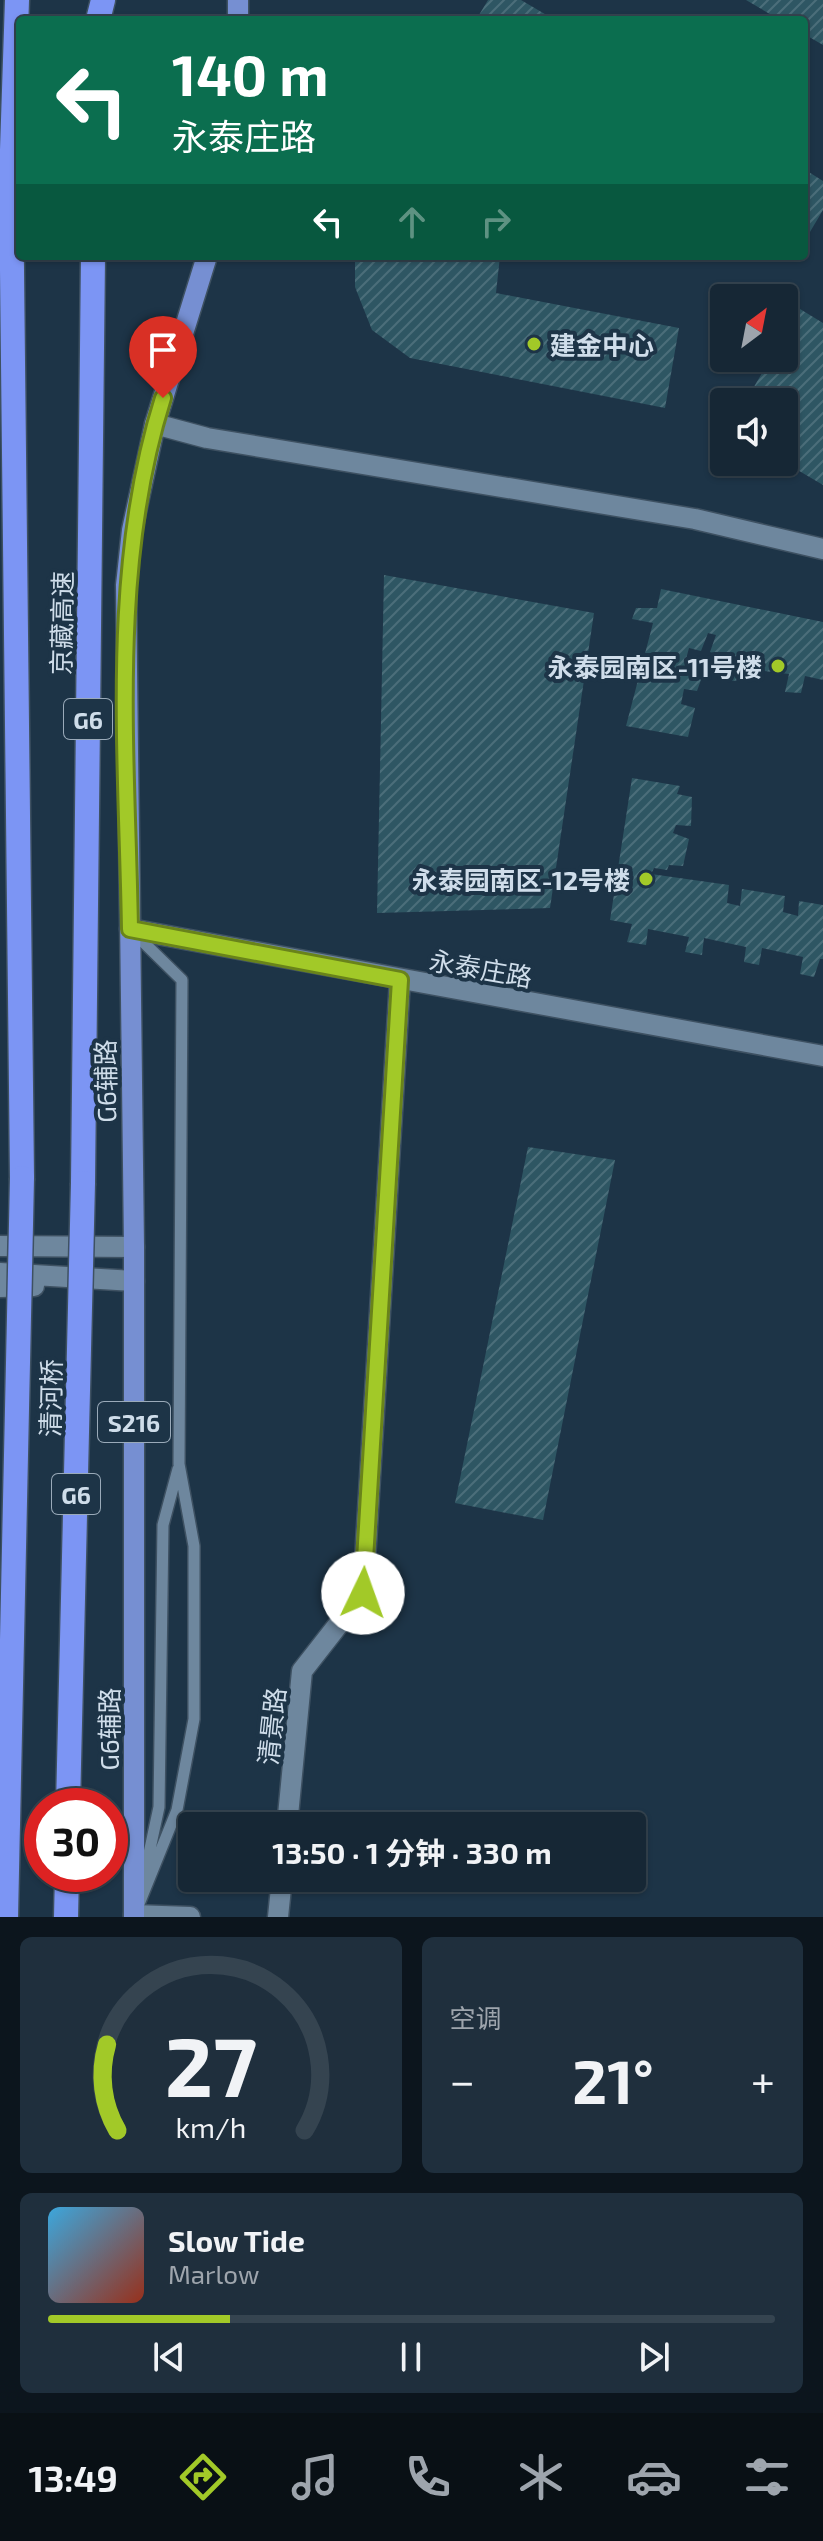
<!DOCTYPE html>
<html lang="zh">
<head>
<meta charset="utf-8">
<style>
	:root { --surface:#162735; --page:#1f2f3d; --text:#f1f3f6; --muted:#9ea5ad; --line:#354450; --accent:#a2c928 }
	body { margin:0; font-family:"Exo 2","Noto Sans SC",sans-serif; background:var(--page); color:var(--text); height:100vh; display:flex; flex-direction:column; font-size:30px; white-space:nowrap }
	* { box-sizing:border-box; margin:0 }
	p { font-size:26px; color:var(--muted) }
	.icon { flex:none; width:44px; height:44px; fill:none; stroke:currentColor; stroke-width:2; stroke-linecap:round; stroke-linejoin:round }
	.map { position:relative; height:1917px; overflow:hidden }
	.details { display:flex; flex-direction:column; gap:20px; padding:20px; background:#0c151d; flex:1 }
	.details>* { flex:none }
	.banner { position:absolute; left:16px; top:16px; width:792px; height:244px; border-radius:8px; box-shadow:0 2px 6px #0004,0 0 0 2px var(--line); background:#0b6e4f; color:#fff; overflow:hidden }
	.needle { width:52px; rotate:32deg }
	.tools { position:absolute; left:710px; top:284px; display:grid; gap:16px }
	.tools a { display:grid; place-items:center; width:88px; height:88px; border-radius:8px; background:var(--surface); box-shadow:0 2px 6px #0004,0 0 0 2px var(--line); font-size:40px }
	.speed { position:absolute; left:24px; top:1788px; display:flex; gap:16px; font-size:40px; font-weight:700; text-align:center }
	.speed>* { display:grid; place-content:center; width:104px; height:104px; border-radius:50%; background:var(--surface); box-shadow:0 2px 6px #0004,0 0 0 2px var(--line); line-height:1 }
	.speed .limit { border:12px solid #d22; background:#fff; color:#111 }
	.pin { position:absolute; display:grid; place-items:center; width:68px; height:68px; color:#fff; margin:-82px -34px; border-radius:50% 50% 50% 0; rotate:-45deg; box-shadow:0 0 8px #0007 }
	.pin .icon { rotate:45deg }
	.me { position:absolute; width:88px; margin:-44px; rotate:3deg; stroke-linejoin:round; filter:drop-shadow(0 0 6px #0008) }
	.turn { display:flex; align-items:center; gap:28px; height:168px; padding:0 24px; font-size:36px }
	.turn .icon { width:104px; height:104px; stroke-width:2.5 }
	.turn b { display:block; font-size:56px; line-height:68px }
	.lanes { display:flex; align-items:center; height:76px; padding:0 24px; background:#0003; justify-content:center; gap:40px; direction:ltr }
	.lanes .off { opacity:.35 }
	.big { font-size:60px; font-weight:700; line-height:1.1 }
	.details .card { flex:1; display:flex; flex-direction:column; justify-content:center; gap:12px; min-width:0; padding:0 28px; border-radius:12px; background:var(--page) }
	.details .dial { align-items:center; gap:0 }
	.dial svg { height:208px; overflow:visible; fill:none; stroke:var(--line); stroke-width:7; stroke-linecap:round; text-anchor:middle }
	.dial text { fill:var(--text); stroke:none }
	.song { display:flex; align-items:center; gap:24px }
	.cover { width:96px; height:96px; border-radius:12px; background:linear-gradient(135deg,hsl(200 70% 55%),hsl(10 70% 35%)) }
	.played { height:8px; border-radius:4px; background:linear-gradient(90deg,var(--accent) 25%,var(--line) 25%) }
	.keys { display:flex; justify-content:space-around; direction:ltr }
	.heat { display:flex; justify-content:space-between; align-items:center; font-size:44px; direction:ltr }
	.details .tiles { flex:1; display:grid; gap:20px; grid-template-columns:1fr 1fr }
	.card:last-child { grid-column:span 2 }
	.trip { position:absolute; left:178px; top:1812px; width:468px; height:80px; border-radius:8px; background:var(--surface); box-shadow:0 2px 6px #0004,0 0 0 2px var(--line); font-weight:700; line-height:80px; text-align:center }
	.dock { display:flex; height:128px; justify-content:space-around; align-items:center; background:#091015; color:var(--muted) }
	.dock .icon { width:56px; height:56px }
	.dock .selected { color:var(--accent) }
	.dock b { font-size:36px; color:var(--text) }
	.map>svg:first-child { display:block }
</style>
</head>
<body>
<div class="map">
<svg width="823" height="1917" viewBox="0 0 823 1917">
	<defs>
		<pattern id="building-hatch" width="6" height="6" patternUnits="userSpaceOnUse" patternTransform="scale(2)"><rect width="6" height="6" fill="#2e5663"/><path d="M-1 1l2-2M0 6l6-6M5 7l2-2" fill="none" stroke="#4b6e7a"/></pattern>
	</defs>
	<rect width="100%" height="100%" fill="#1d3447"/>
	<path fill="url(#building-hatch)" d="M 488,0 L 521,0 L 555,20 L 476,20 Z
		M 746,0 L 823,0 L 823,45 L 804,34 L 804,20 L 780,20 Z
		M 804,169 L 823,181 L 823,210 L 804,242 Z
		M 355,256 L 500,256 L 496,293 L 679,328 L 665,408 L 410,358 L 372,330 L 355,287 Z
		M 800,309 L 823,323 L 823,485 L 784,462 L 784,402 L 745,402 L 771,358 L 784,358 L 784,336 Z
		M 384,575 L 594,613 L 550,908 L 377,913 Z
		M 661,589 L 823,622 L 823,680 L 805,676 L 801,693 L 785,692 L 789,674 L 748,669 L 747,680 L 729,681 L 735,661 L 710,652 L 716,635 L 708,633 L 701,651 L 689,648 L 686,659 L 707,663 L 697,691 L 684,689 L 681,704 L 695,708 L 688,737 L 626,726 L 653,623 L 632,619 L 636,608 L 657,608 Z
		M 632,778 L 680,786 L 677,794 L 692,797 L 691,826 L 676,825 L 673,833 L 689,839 L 683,866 L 669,865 L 667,870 L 654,868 L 651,874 L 729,885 L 727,903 L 740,906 L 742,889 L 785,896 L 783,912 L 798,916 L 799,901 L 823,905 L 823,959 L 820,959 L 814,977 L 800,974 L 803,957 L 762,948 L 759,965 L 744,962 L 746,947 L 704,938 L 702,955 L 685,952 L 689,937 L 648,929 L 646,945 L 627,942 L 632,924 L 610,920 Z
		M 528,1147 L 615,1160 L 543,1520 L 455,1503 Z"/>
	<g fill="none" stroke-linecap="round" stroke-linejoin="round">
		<g stroke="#3e5162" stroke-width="14">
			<path id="service" d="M 133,932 L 182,980 L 179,1464 L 194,1546 L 194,1719 L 177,1810 L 139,1904
				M 145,1872 L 159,1807 L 163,1525 L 178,1469"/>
		</g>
		<g stroke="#3e5162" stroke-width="23">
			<path id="minor" d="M 155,424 L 207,438 L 695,519 L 823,549
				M 287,1826 L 302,1671 L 363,1593 L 400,980
				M 134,1915 L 190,1917
				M 278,1917 L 282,1878"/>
		</g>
		<g stroke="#3e5162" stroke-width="23">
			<path id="tertiary" d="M 130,929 L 823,1056
				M 0,1246 L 134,1247
				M 0,1273 L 134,1281
				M 0,1287 L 34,1286"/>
		</g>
		<g stroke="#3e5162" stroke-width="23">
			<path id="primary" d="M 238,20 L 238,0
				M 134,1917 L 134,1247 L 126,585 L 132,530 L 155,424 L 207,256"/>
		</g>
		<g stroke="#3e5162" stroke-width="27">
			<path id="motorway" d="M 17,0 L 11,180 L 22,1178
				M 98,20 L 103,0
				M 83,1183 L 93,256
				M 66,1917 L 67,1874"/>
		</g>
		<use href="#service" stroke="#6e879e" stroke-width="11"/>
		<use href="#minor" stroke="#6e879e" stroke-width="20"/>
		<use href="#tertiary" stroke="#6e879e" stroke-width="20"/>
		<use href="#primary" stroke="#768fd2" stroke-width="20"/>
		<use href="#motorway" stroke="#7c95f4" stroke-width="24"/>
		<g stroke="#3e5162" stroke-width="27" stroke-linecap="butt">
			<path id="motorway-bridge" d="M 68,1806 L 83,1183
				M 6,1917 L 22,1178"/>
		</g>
		<use href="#motorway-bridge" stroke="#7c95f4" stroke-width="24"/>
	</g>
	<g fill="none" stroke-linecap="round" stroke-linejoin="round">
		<g stroke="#69831a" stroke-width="20">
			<path id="route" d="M 163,398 C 109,569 127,752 130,929 L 400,980 L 363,1593"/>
		</g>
		<use href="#route" stroke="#a2c928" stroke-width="14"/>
	</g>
	<g fill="#a2c928" stroke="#1d3447" stroke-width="3">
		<circle cx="534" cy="344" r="8"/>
		<circle cx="778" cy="666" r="8"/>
		<circle cx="646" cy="879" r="8"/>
	</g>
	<g text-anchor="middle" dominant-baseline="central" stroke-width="8" stroke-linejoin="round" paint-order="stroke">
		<g fill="#1d3447" stroke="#9aaab9" stroke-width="2">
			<rect x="64" y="699" width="48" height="40" rx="6"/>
			<rect x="98" y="1402" width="72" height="40" rx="6"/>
			<rect x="52" y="1474" width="48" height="40" rx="6"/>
		</g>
		<g font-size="24" font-weight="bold" fill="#cfddea">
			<text x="88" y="719">G6</text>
			<text x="134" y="1422">S216</text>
			<text x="76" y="1494">G6</text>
		</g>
		<g font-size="26" font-weight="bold" fill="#cfddea" stroke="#1d3447" text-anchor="end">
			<text x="550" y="344" text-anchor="start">建金中心</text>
			<text x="762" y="666">永泰园南区-11号楼</text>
			<text x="630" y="879">永泰园南区-12号楼</text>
		</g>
		<g font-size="26" fill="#cfddea" stroke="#1d3447">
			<text transform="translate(61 623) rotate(-89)">京藏高速</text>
			<text transform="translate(481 968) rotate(10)">永泰庄路</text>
			<text transform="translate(105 1081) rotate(-91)">G6辅路</text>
			<text transform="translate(50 1398) rotate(-89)">清河桥</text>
			<text transform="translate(271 1726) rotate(-84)">清景路</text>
			<text transform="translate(108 1729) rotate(-90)">G6辅路</text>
		</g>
	</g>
</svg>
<div class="tools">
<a><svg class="needle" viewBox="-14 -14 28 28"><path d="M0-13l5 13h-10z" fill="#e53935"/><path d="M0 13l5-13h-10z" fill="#9ea5ad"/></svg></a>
<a><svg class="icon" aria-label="sound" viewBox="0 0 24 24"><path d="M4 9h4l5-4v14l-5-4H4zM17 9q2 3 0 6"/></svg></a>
</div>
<div class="speed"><div class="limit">30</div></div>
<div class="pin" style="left:163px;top:398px;background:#d93025"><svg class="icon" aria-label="arrive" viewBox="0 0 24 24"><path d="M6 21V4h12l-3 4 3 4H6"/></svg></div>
<svg class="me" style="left:363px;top:1593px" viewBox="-20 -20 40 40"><circle r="19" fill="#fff"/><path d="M0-13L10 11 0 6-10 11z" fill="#a2c928"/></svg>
<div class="trip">13:50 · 1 分钟 · 330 m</div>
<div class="banner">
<div class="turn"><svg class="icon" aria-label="left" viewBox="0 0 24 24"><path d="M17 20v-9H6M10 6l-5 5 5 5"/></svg><div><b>140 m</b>永泰庄路</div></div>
<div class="lanes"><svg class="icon" aria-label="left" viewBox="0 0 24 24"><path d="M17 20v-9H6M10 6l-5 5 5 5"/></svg><svg class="icon off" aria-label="ahead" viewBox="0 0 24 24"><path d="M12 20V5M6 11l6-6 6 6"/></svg><svg class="icon off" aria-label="right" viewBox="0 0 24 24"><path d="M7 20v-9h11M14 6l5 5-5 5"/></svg></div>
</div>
</div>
<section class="details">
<div class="tiles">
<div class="card dial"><svg viewBox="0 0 100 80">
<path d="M14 69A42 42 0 1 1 86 69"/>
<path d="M14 69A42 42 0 0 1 10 36" stroke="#a2c928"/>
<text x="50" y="56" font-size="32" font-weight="700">27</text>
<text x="50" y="72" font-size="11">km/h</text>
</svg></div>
<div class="card"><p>空调</p>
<div class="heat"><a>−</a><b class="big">21°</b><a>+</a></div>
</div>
<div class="card">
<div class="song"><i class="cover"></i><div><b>Slow Tide</b><p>Marlow</p></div></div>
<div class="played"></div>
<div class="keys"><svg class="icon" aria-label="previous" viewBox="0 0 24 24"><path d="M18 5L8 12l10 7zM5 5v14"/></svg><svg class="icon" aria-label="pause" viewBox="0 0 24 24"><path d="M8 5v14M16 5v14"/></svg><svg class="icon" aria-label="next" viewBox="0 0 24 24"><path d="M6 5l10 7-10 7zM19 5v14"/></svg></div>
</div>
</div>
</section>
<nav class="dock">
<b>13:49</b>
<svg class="icon selected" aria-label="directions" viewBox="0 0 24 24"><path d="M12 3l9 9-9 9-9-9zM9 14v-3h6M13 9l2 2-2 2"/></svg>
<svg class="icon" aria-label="music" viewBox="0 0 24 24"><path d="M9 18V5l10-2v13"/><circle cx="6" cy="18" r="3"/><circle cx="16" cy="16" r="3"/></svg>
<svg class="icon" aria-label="phone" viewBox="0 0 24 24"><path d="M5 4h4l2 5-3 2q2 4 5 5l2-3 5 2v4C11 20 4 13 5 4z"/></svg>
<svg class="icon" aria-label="climate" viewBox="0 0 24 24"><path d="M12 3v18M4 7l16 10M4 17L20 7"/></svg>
<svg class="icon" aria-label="car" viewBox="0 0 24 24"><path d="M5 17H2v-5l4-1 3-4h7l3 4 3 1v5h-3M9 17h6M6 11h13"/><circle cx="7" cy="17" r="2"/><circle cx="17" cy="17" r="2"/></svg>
<svg class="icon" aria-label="filters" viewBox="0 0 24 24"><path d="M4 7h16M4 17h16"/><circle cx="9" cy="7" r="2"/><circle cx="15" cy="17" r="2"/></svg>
</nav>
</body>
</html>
